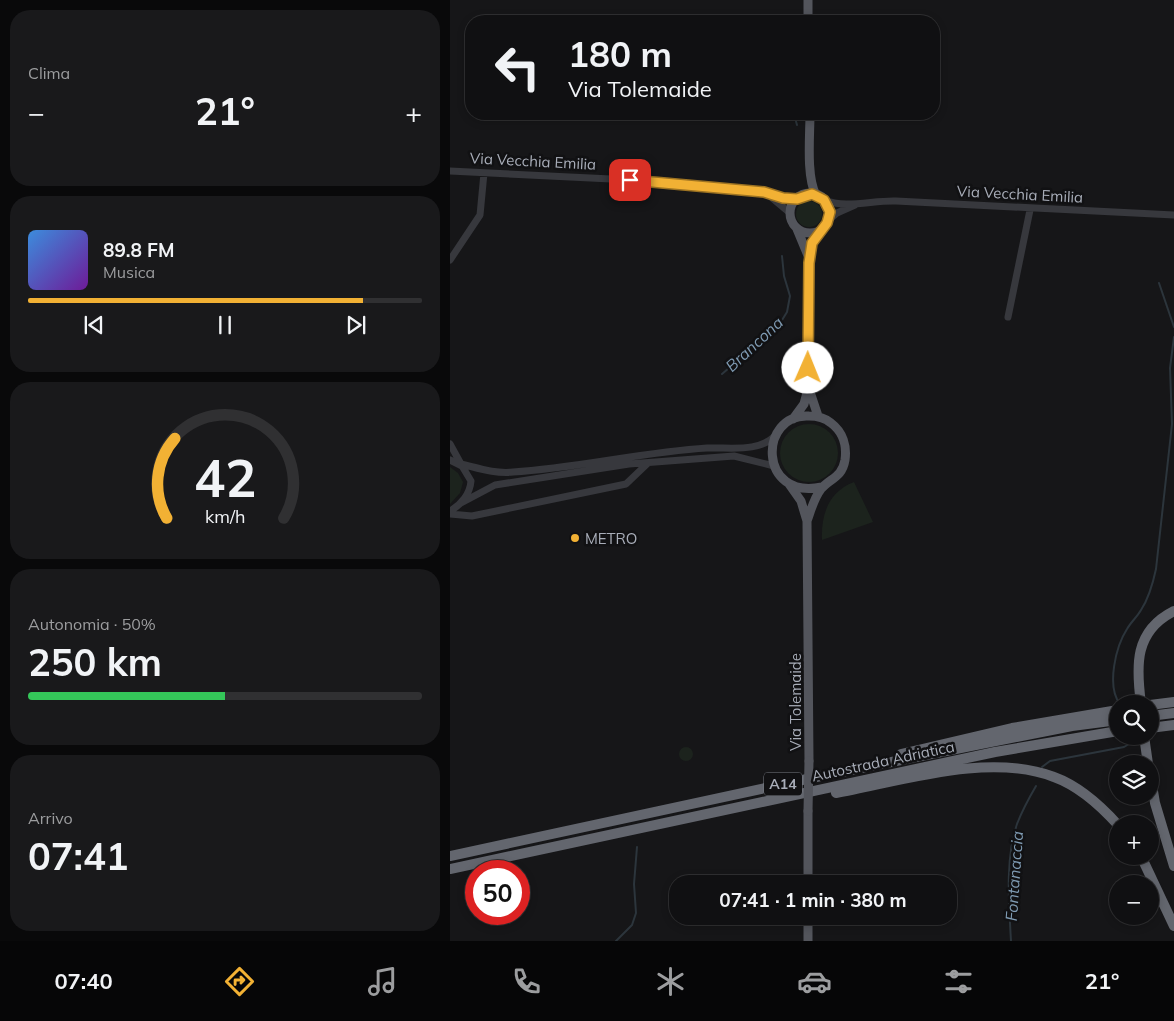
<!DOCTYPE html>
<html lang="it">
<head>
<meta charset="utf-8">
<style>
	:root { --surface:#101012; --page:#19191b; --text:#f1f3f6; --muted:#9c9d9f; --line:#303032; --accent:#f2b134 }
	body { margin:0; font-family:Mulish,sans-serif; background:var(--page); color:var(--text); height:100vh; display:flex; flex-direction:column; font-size:19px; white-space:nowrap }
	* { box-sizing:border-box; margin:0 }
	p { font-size:16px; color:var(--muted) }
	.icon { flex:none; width:28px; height:28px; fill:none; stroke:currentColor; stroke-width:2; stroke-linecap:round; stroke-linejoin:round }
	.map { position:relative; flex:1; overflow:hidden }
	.panel { display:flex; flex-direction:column; gap:10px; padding:10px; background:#09090a; width:450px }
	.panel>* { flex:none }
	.banner { position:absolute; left:15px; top:15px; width:475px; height:105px; border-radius:20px; box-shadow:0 2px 8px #0003,0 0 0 1px var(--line); background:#101012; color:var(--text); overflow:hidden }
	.fabs { position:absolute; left:659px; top:695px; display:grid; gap:10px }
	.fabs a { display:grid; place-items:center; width:50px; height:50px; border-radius:50%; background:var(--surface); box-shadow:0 2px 8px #0003,0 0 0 1px var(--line); font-size:25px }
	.speed { position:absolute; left:15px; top:860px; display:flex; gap:10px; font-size:25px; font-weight:700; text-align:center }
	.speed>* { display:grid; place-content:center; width:65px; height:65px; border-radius:50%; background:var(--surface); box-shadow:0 2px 8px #0003,0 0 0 1px var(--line); line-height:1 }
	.speed .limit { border:8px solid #d22; background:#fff; color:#111 }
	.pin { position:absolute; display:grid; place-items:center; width:42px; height:42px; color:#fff; margin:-21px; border-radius:10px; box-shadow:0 2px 8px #0006 }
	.me { position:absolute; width:55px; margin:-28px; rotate:1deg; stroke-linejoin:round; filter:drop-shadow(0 0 4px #0008) }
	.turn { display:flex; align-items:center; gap:18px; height:105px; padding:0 20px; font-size:22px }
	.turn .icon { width:65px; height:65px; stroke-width:2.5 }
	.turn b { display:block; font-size:35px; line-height:42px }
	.big { font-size:38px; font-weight:700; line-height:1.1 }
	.panel .card { flex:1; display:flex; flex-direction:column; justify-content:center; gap:8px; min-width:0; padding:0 18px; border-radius:20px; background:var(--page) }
	.panel .dial { align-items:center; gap:0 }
	.dial svg { height:130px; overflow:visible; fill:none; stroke:var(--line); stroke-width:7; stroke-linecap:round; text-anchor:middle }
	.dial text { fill:var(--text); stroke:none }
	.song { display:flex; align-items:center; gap:15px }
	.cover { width:60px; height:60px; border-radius:8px; background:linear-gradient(135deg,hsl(210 70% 55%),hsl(280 70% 35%)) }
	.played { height:5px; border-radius:2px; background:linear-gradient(90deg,var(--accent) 85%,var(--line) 85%) }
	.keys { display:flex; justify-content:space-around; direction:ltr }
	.heat { display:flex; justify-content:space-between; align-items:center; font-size:28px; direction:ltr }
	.charge { height:8px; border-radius:4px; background:linear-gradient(90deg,#34c759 50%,var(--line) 0) }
	.trip { position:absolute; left:219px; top:875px; width:288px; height:50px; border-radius:20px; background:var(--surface); box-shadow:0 2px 8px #0003,0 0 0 1px var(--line); font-weight:700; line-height:50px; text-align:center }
	.tabs { display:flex; height:80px; justify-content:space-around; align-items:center; background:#060607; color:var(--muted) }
	.tabs .icon { width:35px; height:35px }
	.tabs .on { color:var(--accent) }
	.tabs b { font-size:22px; color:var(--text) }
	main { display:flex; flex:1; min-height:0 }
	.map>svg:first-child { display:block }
</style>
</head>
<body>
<main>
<section class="panel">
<div class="card"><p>Clima</p>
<div class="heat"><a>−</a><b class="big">21°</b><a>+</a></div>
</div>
<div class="card">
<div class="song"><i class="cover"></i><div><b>89.8 FM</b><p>Musica</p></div></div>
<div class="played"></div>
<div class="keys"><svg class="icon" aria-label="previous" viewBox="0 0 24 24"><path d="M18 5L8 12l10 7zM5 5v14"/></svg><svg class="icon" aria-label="pause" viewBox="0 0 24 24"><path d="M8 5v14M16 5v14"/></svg><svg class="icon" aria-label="next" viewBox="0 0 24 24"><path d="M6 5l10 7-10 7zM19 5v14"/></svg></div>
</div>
<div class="card dial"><svg viewBox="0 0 100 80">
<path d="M14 69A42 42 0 1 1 86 69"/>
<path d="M14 69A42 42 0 0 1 19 20" stroke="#f2b134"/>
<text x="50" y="56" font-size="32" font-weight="700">42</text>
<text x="50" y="72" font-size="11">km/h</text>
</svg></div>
<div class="card"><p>Autonomia · 50%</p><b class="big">250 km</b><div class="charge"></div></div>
<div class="card"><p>Arrivo</p><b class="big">07:41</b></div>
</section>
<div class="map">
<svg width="724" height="941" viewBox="0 0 724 941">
	<rect width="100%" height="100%" fill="#161618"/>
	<path fill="#1c231d" d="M346 214a13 13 0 1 1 26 0a13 13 0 1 1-26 0Z
		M330 453a29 29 0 1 1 58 0a29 29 0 1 1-58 0Z
		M 0,467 L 8,473 L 13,482 L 10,493 L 0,504 Z
		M 404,482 L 423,522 L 372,540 C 371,515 378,492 404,482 Z
		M229 754a7 7 0 1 1 14 0a7 7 0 1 1-14 0Z"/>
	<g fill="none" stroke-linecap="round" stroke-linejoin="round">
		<path stroke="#2c353c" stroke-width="2" d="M 344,114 L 347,125
			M 709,283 L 724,327
			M 272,374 L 329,325 L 337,312 L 340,296 L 334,276 L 332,256
			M 670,704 C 656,686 666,646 677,629 C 681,622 687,617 691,610 C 699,598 703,583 706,569 L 722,424 L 720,368 L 724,337
			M 592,767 L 600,761 L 674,747 L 679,744
			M 166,941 L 182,925 L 186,913 L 184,884 L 187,847
			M 561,941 C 559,905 555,858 567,824 C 572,811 579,798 586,786"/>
		<path stroke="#37383d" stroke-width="7" d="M 0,171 L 161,179 L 314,192 L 333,198 L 347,199
			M 321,197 L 340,213
			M 374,200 C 396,209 423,200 446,201 C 539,205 631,211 724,215
			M 378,221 L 387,213 L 405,205
			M 0,260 L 30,215 L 34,173
			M 558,317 L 580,210
			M 0,444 L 11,464 C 28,468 45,474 63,472 C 128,468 192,452 257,448 C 280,447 309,453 326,435
			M 0,460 L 12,466 L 21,481 C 20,494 11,505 0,511
			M 11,503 L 45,485 L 179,464 L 284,456 L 324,466
			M 0,514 L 22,516 L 176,484 L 198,463"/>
		<path stroke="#53555c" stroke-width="9" d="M 358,0 L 358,21
			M 360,114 C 360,135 356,177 366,195
			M340 213a20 20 0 1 1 40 0a20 20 0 1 1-40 0Z
			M 347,229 L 359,258
			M 368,416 L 358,386 L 359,263 L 362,243 L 374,227
			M 343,419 L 354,404 L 358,389
			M 339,484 L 351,501 L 357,521 L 359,761
			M 357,521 C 361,510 364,498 371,489 C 380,478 392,478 395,460 C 397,446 393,432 381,423 C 375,418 367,416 359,416 C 308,413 308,501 372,487
			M 358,884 L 358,811
			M 358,941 L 358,916"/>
		<path stroke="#63666e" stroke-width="10" d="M 691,704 C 686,666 684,631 724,611
			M 700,705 L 724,702
			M 700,716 L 724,713
			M 700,728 L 724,725
			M 694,736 L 698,764
			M 451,754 L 562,728 L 668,710
			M 700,773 L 705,803 L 724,866
			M 386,793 C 451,781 540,752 604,777 C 629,786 650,805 668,825
			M 0,856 L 371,776 L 622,726 L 668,720
			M 691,856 L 724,926
			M 0,869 L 545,752 L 668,731"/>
		<path stroke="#53555c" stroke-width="9" d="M 358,811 L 359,761"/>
	</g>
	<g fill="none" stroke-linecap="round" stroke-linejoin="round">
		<g stroke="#9d7322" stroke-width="12">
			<path id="route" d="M 180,180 L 314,192 L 333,198 L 347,199 L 362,194 L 374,200 L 380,212 L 377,223 L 362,243 L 359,263 L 358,368"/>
		</g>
		<use href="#route" stroke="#f2b134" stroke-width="9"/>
	</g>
	<circle fill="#f2b134" stroke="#111113" stroke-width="2" cx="125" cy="538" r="5"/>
	<g text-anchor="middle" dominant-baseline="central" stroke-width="5" stroke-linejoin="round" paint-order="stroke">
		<rect fill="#111113" stroke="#7b7e86" stroke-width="1" x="314" y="772.5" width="38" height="23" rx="4"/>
		<g font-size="14" font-weight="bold" fill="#a8adb8">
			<text x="333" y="784">A14</text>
		</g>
		<g font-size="15" fill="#a8adb8" stroke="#111113">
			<text transform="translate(83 161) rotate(3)">Via Vecchia Emilia</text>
			<text transform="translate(570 194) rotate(3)">Via Vecchia Emilia</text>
			<text transform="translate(345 702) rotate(-90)">Via Tolemaide</text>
			<text transform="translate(433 761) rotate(-12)">Autostrada Adriatica</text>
		</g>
		<g font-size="15" fill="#a8adb8" stroke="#111113" text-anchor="start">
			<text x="135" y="538">METRO</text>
		</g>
		<g font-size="16" font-style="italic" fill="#7f9bb3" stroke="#111113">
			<text transform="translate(304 344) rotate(-43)">Brancona</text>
			<text transform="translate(564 876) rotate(-86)">Fontanaccia</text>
		</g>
	</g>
</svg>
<div class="fabs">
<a><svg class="icon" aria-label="search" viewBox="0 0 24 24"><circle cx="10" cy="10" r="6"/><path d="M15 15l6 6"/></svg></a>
<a><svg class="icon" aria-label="layers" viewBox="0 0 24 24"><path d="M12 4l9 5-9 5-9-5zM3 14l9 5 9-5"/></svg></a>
<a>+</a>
<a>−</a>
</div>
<div class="speed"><div class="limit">50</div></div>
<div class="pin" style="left:180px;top:180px;background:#d93025"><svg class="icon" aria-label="arrive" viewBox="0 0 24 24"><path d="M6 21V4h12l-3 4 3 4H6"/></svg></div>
<svg class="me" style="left:358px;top:368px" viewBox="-20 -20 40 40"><circle r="19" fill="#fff"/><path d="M0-13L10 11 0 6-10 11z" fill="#f2b134"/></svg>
<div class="trip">07:41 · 1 min · 380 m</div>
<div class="banner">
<div class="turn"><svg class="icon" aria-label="left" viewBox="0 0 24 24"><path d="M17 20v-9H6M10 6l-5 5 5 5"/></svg><div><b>180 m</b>Via Tolemaide</div></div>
</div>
</div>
</main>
<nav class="tabs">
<b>07:40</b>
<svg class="icon on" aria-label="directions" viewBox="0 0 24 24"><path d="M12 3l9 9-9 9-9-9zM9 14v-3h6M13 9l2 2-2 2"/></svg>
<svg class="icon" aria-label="music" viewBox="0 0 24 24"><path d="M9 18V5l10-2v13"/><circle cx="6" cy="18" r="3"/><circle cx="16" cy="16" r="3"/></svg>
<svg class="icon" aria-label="phone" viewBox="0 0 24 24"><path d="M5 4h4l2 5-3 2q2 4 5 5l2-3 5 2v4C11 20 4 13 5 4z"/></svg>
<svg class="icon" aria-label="climate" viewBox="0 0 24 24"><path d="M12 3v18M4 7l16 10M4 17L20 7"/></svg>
<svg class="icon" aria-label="car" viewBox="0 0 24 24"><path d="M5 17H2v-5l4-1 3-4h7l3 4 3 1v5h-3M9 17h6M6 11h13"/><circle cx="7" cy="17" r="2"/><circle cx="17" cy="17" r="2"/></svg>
<svg class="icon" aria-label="filters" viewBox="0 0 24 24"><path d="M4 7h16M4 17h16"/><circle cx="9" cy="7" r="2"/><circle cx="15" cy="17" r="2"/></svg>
<b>21°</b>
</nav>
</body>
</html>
